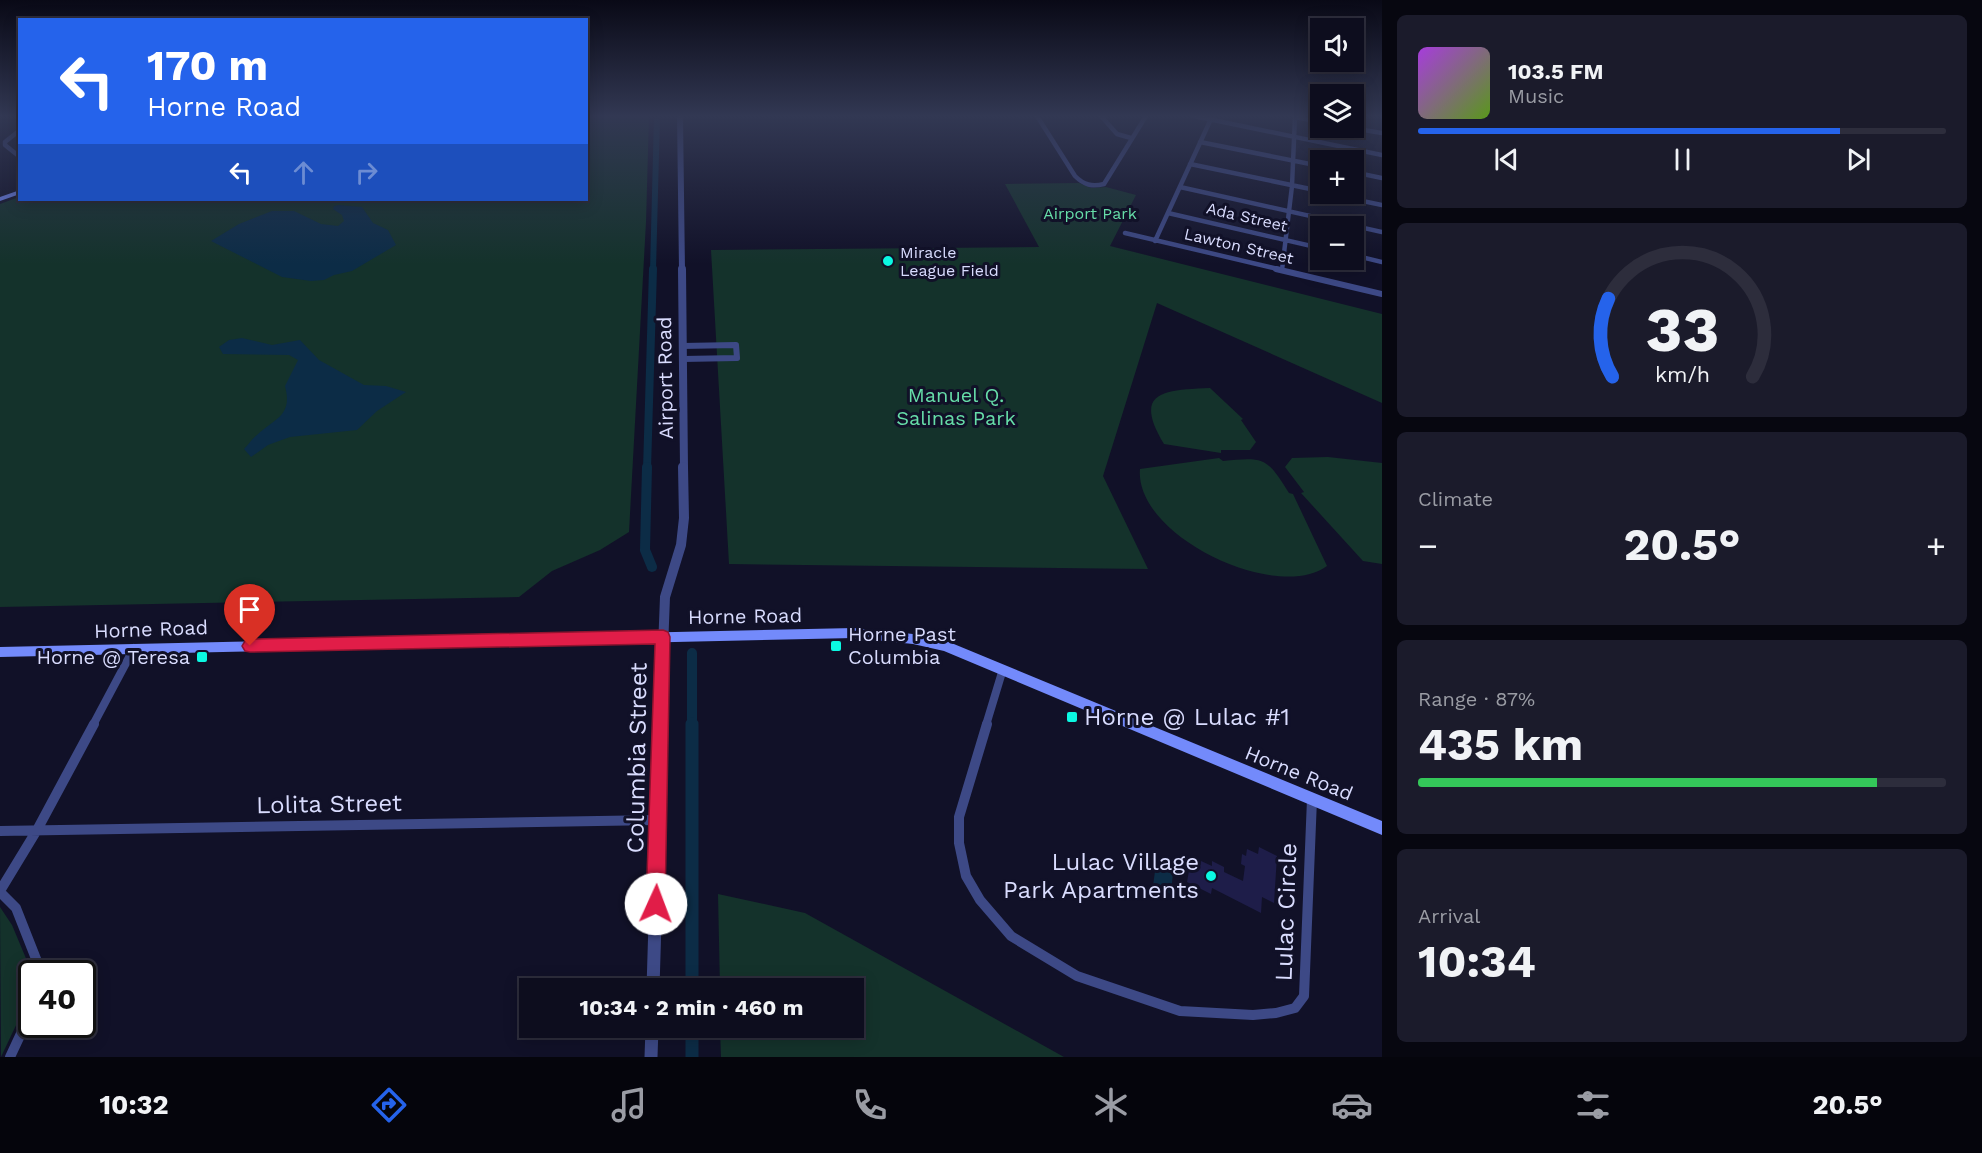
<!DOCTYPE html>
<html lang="en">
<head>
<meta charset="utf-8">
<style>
	:root { --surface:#0d0d1e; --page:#1b1b2b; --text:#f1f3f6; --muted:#9a9ca4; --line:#2d2d3c; --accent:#2563eb }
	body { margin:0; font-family:"Work Sans",sans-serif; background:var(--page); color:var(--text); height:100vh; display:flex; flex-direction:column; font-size:22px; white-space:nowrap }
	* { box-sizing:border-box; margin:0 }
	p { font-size:20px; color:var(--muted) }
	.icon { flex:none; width:33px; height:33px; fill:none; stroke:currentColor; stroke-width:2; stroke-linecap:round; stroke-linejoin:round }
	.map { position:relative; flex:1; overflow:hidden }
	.details { display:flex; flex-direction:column; gap:15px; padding:15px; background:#070710; width:600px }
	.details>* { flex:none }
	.banner { position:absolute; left:18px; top:18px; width:570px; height:183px; border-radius:0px; box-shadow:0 3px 15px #0003,0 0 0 2px var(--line); background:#2563eb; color:#fff; overflow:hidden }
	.fabs { position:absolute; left:1310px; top:18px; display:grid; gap:12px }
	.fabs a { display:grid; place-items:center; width:54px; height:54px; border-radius:0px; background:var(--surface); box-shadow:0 3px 15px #0003,0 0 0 2px var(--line); font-size:30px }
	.speed { position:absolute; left:18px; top:960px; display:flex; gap:12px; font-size:30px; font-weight:700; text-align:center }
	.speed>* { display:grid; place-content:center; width:78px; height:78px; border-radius:50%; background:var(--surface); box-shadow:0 3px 15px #0003,0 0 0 2px var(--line); line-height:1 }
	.speed .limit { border:3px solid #111; border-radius:9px; background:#fff; color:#111 }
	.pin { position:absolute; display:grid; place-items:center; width:51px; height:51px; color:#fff; margin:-62px -26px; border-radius:50% 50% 50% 0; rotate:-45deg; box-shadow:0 0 6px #0007 }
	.pin .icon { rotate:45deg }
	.me { position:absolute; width:66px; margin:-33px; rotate:2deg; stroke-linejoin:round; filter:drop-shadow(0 0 4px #0008) }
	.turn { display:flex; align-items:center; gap:21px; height:126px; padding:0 30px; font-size:27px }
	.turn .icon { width:78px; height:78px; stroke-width:2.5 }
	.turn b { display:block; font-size:42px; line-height:51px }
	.lanes { display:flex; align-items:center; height:57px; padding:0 30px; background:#0003; justify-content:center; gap:30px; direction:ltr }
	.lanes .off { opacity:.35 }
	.big { font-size:45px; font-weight:700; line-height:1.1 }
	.details .tile { flex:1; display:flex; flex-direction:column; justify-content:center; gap:9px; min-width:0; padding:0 21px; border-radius:9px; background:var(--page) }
	.details .dial { align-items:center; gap:0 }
	.dial svg { height:156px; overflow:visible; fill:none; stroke:var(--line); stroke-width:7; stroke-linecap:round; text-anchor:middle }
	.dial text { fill:var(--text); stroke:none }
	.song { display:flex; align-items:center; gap:18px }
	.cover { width:72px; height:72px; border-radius:9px; background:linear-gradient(135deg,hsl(280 70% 55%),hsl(90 70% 35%)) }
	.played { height:6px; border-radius:3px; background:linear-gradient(90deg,var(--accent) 80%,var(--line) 80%) }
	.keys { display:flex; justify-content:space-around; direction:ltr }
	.heat { display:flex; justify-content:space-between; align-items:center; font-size:33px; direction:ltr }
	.charge { height:9px; border-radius:4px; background:linear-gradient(90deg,#34c759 87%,var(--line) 0) }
	.trip { position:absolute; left:519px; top:978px; width:345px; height:60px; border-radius:0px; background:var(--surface); box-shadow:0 3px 15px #0003,0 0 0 2px var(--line); font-weight:700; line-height:60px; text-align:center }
	.dock { display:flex; height:96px; justify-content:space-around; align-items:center; background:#05050c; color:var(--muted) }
	.dock .icon { width:42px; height:42px }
	.dock .on { color:var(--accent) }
	.dock b { font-size:27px; color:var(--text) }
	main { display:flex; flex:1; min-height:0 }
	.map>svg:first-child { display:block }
</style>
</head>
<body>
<main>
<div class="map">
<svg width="1382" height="1057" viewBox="0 0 1382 1057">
	<rect width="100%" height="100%" fill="#111128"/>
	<path fill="#14322b" d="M 587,116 L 649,116 L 646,222 L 629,532 L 600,550 L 552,571 L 519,597 L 0,607 L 0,204 L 19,197 L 20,200 L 586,200 Z
		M 1079,183 L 1091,188 L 1106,187 L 1136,195 L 1110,246 L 1382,314 L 1382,403 L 1157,303 L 1103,476 L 1148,569 L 729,564 L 711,250 L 1039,247 L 1005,184 Z
		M 1210,388 L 1243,419 L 1241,420 L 1256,442 L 1250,450 L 1221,450 L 1221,453 L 1164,444 C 1132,391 1164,390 1210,388 Z
		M 1328,457 L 1382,463 L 1382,564 L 1363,561 L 1301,493 L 1304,492 L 1285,467 L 1292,458 Z
		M 1219,458 L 1223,461 C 1264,457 1267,457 1289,493 L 1293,494 L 1327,566 C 1277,603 1134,536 1140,469 Z
		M 718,894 L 805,913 L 1064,1057 L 721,1057 L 720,1028 L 854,1028 L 854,988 L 720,988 Z
		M 0,907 L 12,925 L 30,968 L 32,978 L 27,1002 L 1,1057 Z"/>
	<path fill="#0c2c46" d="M 339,205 L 362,207 L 373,223 L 388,230 L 396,245 L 352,271 L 334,275 L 324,280 L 311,281 L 282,277 L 211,241 L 239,224 L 272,211 L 294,211 L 321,224 L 338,226 L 344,221 L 342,215 L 333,209 L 334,206 Z
		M 242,338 L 272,345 L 300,340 L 319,360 L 364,385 L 386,386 L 406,392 L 377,411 L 357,430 L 290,437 L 268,445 L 251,457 L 244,449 C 249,444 252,439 257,435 C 275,418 293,416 285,386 L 298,360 L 289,355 L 223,354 L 219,347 L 229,340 Z
		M 1156,864 L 1173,872 L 1171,894 L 1153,886 Z"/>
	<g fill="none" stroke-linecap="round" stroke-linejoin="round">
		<path stroke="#0c2c46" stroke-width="6" d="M 653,270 L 657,116"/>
		<path stroke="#0c2c46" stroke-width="8" d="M 647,469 L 653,269"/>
		<path stroke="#0c2c46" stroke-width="10" d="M 647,467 L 645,550 L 652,567
			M 692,653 L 692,725"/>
		<path stroke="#0c2c46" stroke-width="13" d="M 692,724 L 692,988
			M 692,1028 L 692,1057"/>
	</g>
	<path fill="#1e1d49" d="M 1259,847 L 1277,856 L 1274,903 L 1262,897 L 1261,913 L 1212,888 L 1211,894 L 1187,882 L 1190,865 L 1199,870 L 1201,861 L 1212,866 L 1212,861 L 1224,867 L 1224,872 L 1243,881 L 1245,866 L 1241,864 L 1242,854 L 1246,856 L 1247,849 L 1258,854 Z"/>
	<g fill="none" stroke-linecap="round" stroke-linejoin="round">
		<path stroke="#3d4986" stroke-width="4.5" d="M 1037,116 L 1075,176 C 1084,185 1092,187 1104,184 L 1146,116
			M 1101,116 L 1117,134 L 1131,138
			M 1194,116 L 1382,155
			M 1295,117 L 1320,122
			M 1352,128 L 1382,133
			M 20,130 L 5,142 L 5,145 L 20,157
			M 1200,142 L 1320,166
			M 1190,164 L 1320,191
			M 1353,172 L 1382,178
			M 1180,187 L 1382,232
			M 1329,194 L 1382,205
			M 1168,213 L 1320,248
			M 1125,233 L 1282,270
			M 1155,241 L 1210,121
			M 1353,255 L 1382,262
			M 1282,270 L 1292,186 L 1295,116"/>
		<path stroke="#3d4986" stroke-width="6" d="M 1276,269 L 1382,294
			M 682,346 L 736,345 L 737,358 L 683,359"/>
		<path stroke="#3d4986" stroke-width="8" d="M 93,725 L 134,648
			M 986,725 L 1003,669"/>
		<path stroke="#3d4986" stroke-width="10" d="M 987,724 L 959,817 L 959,843 L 966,876 L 980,900 L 1011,936 L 1077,976 L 1180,1011 L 1253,1015 L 1276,1013 L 1295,1008 L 1304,996 L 1312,799
			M 0,831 L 658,820
			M 0,891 L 37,830 L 94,724
			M 0,892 L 16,908 L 42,974
			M 10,1057 L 32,1010"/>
		<path stroke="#3d4986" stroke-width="6" d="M 680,116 L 682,270"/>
		<path stroke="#3d4986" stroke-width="8" d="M 682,269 L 684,469"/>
		<path stroke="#3d4986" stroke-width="10" d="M 660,725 L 665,597 L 681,545 L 684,518 L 683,467"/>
		<path stroke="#3d4986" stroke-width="13" d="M 653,988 L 661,724
			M 651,1057 L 652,1028"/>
		<path fill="#738afb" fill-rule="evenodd" d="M 20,190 L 20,194 L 0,201 L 0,197 Z
			M 854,628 L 913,634 L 949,642 L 1382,821 L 1382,835 L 944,651 L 913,644 L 854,638 L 0,657 L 0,647 Z"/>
	</g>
	<linearGradient id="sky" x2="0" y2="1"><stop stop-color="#090916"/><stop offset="0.44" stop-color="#323853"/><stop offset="1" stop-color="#323853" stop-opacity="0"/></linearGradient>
	<rect width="1382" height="264" fill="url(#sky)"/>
	<path fill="#e11d48" stroke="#92132f" stroke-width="1.5" d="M 663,630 L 668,632 L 670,637 L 665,904 L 663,911 L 656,914 L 649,911 L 646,904 L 655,644 L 250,652 L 245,651 L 242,646 L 245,641 L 250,639 Z"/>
	<g fill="#0bf8e2" stroke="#111128" stroke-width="2">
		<circle cx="888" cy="261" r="6"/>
		<rect x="830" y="640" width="12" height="12" rx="3"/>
		<rect x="196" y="651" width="12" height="12" rx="3"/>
		<rect x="1066" y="711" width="12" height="12" rx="3"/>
		<circle cx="1211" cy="876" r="6"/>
	</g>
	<g text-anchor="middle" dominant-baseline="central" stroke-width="6" stroke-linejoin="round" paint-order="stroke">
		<g font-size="16" fill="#66dda8" stroke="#111128">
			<text x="1090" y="213">Airport Park</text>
		</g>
		<g font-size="16" fill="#d9dcfe" stroke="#111128">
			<text transform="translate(1247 217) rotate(13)">Ada Street</text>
			<text transform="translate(1239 246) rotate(13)">Lawton Street</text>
		</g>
		<g font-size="16" fill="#d9dcfe" stroke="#111128" text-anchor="start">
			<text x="900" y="252">Miracle<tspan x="900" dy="18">League Field</tspan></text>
		</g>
		<g font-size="20" fill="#d9dcfe" stroke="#111128">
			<text transform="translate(665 378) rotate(-91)">Airport Road</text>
			<text transform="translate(745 616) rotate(-1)">Horne Road</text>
			<text transform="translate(151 629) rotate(-2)">Horne Road</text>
			<text transform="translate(1299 773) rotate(22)">Horne Road</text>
		</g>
		<g font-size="20" fill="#66dda8" stroke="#111128">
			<text x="956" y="395">Manuel Q.<tspan x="956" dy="23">Salinas Park</tspan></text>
		</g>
		<g font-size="20" fill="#d9dcfe" stroke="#111128" text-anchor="start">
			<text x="848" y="634">Horne Past<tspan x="848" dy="23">Columbia</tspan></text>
			<text x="190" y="657" text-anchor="end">Horne @ Teresa</text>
		</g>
		<g font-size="24" fill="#d9dcfe" stroke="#111128" text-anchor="start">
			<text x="1084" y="717">Horne @ Lulac #1</text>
			<text x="1199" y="862" text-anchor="end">Lulac Village<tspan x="1199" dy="28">Park Apartments</tspan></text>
		</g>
		<g font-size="24" fill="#d9dcfe" stroke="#111128">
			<text transform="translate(637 758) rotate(-89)">Columbia Street</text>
			<text transform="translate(329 804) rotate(-1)">Lolita Street</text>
			<text transform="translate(1286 912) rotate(-88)">Lulac Circle</text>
		</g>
	</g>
</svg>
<div class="fabs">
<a><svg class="icon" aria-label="sound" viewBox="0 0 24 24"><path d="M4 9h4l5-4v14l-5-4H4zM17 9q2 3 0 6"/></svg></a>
<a><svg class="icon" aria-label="layers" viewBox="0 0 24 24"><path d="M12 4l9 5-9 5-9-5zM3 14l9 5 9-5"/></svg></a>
<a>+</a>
<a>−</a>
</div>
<div class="speed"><div class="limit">40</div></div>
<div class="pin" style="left:250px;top:646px;background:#d93025"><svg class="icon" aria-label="arrive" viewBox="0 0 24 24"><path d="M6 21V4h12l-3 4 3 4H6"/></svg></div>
<svg class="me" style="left:656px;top:904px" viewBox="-20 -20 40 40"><circle r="19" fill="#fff"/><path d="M0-13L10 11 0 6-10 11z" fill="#e11d48"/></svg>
<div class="trip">10:34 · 2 min · 460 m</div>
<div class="banner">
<div class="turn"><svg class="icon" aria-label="left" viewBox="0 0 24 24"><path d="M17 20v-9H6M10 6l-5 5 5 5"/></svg><div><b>170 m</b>Horne Road</div></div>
<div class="lanes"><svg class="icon" aria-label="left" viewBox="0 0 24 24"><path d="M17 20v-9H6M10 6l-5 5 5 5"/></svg><svg class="icon off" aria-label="ahead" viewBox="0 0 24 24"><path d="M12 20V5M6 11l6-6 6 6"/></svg><svg class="icon off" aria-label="right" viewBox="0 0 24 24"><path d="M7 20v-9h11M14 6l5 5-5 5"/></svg></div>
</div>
</div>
<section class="details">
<div class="tile">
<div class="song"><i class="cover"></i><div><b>103.5 FM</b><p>Music</p></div></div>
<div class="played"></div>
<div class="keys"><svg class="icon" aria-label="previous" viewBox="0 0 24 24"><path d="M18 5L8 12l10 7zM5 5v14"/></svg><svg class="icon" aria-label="pause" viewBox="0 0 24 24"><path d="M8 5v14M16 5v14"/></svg><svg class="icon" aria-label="next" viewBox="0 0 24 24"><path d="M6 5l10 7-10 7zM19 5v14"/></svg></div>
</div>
<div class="tile dial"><svg viewBox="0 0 100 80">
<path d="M14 69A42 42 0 1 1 86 69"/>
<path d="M14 69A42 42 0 0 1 12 29" stroke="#2563eb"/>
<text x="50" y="56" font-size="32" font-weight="700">33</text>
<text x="50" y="72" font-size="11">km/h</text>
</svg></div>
<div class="tile"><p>Climate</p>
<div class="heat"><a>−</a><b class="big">20.5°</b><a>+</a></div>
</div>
<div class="tile"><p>Range · 87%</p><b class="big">435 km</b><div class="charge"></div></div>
<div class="tile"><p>Arrival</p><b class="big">10:34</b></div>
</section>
</main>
<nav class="dock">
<b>10:32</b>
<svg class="icon on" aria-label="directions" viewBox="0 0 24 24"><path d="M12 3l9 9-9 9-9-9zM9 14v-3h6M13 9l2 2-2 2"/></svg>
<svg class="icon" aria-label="music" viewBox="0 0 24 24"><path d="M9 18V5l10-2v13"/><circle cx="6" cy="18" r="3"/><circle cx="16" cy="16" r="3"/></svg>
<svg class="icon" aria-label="phone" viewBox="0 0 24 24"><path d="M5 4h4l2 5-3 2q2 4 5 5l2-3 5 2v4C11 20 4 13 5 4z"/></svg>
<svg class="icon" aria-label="climate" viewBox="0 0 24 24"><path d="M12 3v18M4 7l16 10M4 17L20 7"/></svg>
<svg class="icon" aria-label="car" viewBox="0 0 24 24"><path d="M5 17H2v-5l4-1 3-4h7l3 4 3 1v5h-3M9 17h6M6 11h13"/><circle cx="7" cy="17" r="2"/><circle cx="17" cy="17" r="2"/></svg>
<svg class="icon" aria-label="filters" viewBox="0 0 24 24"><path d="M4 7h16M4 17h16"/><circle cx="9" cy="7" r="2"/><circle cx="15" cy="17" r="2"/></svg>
<b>20.5°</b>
</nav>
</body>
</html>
